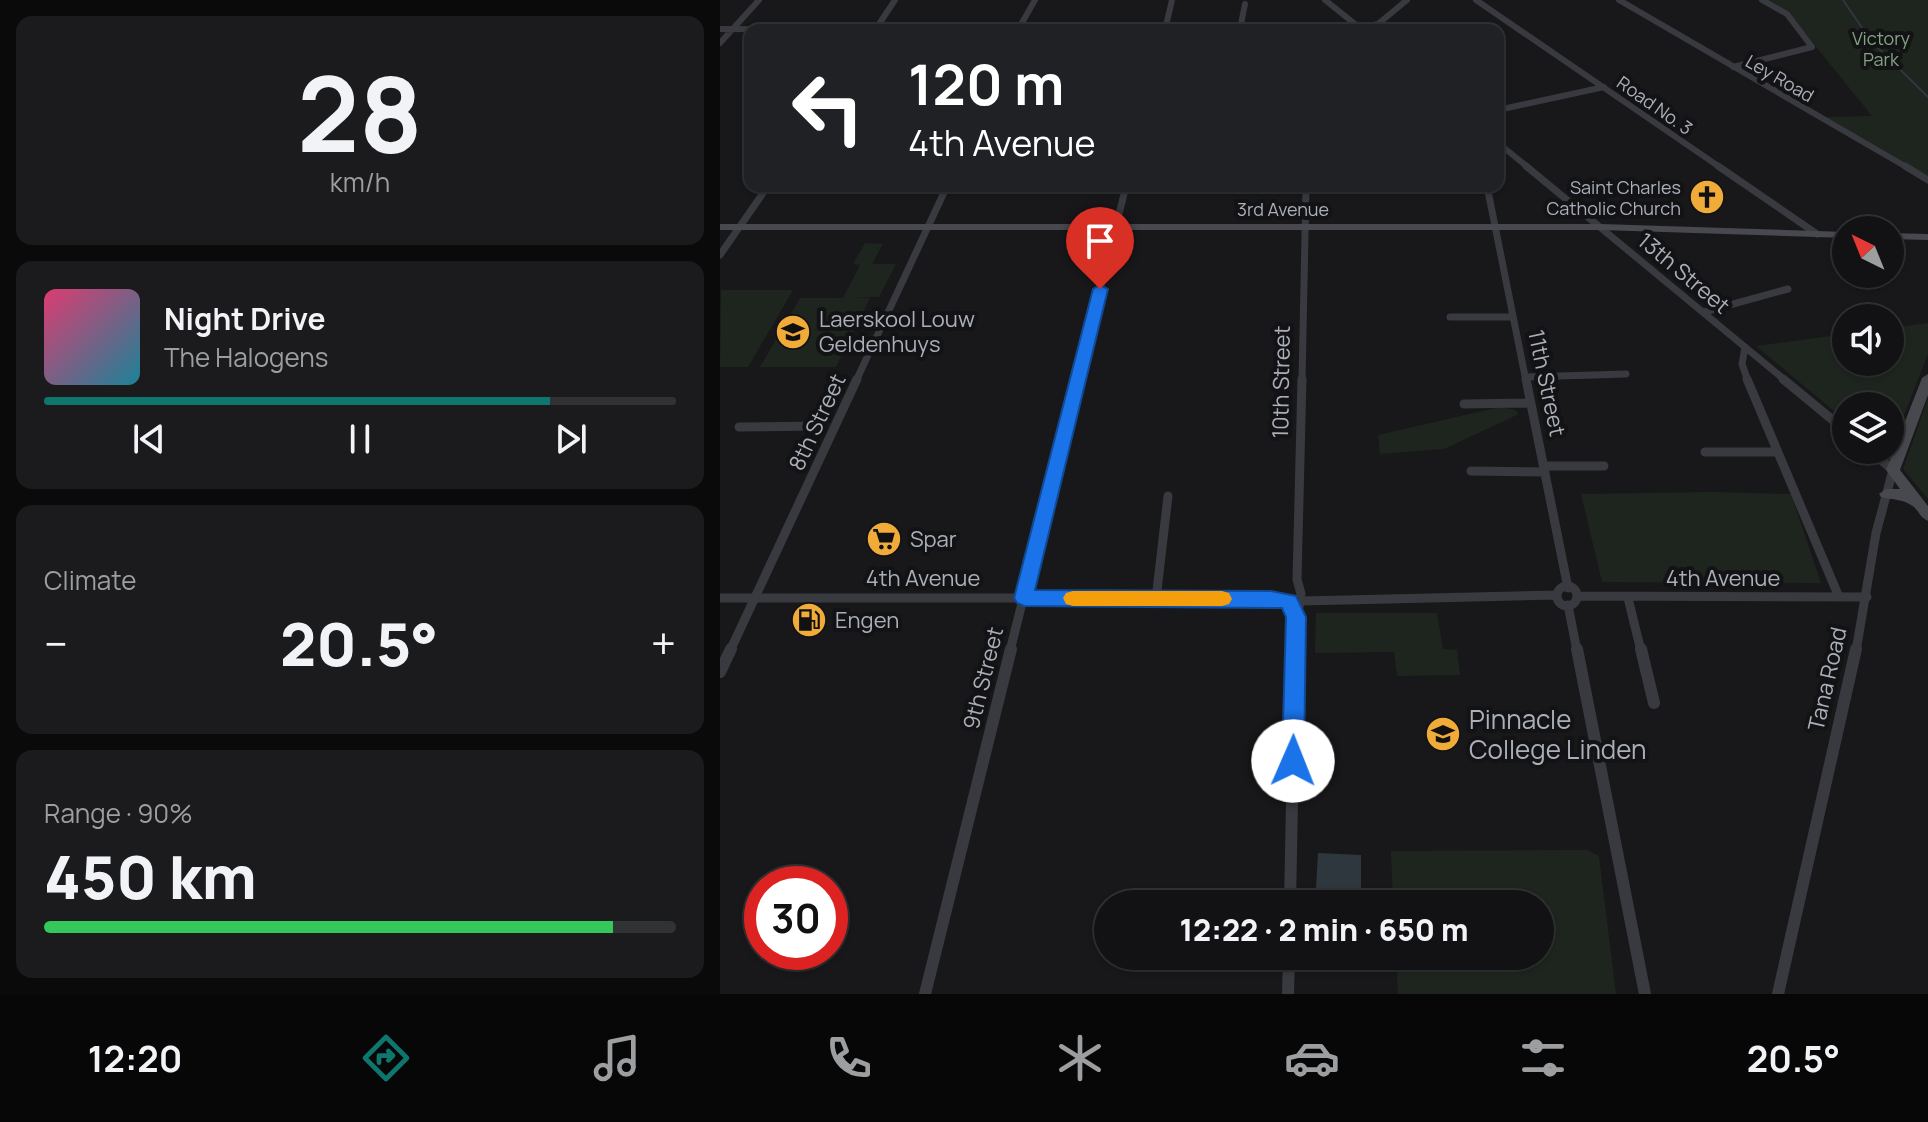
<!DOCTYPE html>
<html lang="en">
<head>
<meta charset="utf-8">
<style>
	:root { --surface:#121214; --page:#1b1b1d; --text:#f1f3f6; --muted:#9c9ea0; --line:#313234; --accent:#0f766e }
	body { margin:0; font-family:Manrope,sans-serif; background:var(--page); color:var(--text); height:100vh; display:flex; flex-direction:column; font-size:30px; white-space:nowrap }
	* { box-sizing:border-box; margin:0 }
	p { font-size:26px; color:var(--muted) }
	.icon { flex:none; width:44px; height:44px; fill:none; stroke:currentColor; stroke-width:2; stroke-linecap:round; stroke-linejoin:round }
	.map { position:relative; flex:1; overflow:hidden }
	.drawer { display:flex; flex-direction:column; gap:16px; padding:16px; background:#0a0a0b; width:720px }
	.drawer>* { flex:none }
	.banner { position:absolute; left:24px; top:24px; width:760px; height:168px; border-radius:16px; box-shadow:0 2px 6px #0004,0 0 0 2px var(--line); background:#202124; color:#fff; overflow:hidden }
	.needle { width:52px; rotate:317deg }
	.fabs { position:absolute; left:1112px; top:216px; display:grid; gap:16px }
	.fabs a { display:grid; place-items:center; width:72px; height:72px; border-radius:50%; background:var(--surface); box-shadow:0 2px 6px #0004,0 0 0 2px var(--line); font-size:40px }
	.speed { position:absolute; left:24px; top:866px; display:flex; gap:16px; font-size:40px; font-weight:700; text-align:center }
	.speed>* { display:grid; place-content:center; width:104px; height:104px; border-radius:50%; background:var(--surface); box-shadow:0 2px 6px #0004,0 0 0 2px var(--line); line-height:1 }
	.speed .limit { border:12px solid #d22; background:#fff; color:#111 }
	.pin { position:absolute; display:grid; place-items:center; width:68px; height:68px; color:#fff; margin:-82px -34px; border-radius:50% 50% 50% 0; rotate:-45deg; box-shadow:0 0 8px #0007 }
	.pin .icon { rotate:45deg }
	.me { position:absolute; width:88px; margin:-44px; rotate:1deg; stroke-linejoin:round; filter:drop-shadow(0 0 6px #0008) }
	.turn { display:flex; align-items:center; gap:28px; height:168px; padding:0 32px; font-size:36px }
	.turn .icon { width:104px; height:104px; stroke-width:2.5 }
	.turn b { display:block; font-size:56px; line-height:68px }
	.big { font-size:60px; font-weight:800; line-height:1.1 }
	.drawer .widget { flex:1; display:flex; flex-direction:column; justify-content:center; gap:12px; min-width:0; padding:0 28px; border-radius:16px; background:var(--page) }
	.drawer .dial { align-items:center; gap:0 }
	.dial b { font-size:104px; line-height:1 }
	.song { display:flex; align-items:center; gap:24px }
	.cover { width:96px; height:96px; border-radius:12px; background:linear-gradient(135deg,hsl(340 70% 55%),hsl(190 70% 35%)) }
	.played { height:8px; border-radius:4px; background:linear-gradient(90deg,var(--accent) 80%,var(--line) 80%) }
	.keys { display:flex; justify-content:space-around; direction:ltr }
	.heat { display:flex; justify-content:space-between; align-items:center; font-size:44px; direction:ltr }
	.charge { height:12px; border-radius:6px; background:linear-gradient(90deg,#34c759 90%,var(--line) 0) }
	.trip { position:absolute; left:374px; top:890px; width:460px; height:80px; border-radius:40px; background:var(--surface); box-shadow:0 2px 6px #0004,0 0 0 2px var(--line); font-weight:800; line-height:80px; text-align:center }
	.tabs { display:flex; height:128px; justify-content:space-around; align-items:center; background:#070708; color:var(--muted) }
	.tabs .icon { width:56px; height:56px }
	.tabs .selected { color:var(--accent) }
	.tabs b { font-size:36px; color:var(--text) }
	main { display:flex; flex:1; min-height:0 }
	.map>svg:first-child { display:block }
</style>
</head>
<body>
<main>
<section class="drawer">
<div class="widget dial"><b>28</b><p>km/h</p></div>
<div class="widget">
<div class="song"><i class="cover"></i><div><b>Night Drive</b><p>The Halogens</p></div></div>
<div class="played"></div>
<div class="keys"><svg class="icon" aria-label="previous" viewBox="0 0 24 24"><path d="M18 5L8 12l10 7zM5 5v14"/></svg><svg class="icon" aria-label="pause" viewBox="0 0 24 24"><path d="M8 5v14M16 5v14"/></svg><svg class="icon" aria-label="next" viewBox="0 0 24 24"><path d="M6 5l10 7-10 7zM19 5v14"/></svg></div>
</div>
<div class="widget"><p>Climate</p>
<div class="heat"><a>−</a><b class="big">20.5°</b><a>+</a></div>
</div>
<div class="widget"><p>Range · 90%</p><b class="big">450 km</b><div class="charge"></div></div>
</section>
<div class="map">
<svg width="1208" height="994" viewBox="0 0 1208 994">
	<rect width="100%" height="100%" fill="#18181a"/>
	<path fill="#1e251e" d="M 1045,0 L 1208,0 L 1208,177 L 1106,117 L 1152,116 L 1068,12 Z
		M 145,243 L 163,244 L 152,264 L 176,264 L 159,297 L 132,297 L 150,298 L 116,367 L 40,367 L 80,298 L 123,298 L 140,265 L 133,264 Z
		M 1,290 L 73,290 L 28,367 L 0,367 Z
		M 1208,323 L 1208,354 L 1168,456 L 1161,450 L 1170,450 L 1170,406 L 1126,406 L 1126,421 L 1036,346 L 1126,334 L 1126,362 L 1170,362 L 1170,328 Z
		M 1208,398 L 1208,499 L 1183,469 Z
		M 780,407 L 795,410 L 799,414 L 724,449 L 660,454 L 658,435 Z
		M 992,492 L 1071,494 L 1101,583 L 882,582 L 861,494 Z
		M 596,613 L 717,613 L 723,649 L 737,650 L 740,675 L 677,676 L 674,652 L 595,653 Z
		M 867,850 L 879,856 L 896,994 L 678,994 L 676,956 L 820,956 L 820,904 L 673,904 L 671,851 Z"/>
	<path fill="#2e373e" d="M 598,853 L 641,855 L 641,888 L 596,888 Z"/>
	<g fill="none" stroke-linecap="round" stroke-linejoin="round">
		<path stroke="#2e373e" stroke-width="2" d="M 1123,0 L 1151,41 L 1208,97"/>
		<path stroke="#393a3f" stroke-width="6" d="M 605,0 L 640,28
			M 756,0 L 1001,168
			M 899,0 L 1188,168
			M 299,28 L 315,0
			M 0,29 L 297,30
			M 520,29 L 525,4
			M 155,30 L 175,0
			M 304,30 L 634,29 L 658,24 L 687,0
			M 445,30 L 452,0
			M 0,43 L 39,0
			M 1013,67 L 1092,47 L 1067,14 L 1042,0
			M 778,110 L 884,87
			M 778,143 L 809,168"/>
		<path stroke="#393a3f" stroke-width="7" d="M 806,166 L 1066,381
			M 998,166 L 1097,234
			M 1185,166 L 1208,180
			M 767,186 L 806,381
			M 0,255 L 48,186
			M 984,312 L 1068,289
			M 730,317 L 793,317
			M 1025,347 L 1022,364 L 1028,381
			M 806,377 L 906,374
			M 136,381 L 227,186
			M 357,381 L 406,186
			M 582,381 L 586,186"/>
		<path stroke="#393a3f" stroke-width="9" d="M 806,379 L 848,588
			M 1027,379 L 1119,597
			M 1063,379 L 1126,431
			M 744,404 L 811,403
			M 19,427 L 100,426
			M 985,452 L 1057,452
			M 824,466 L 884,466
			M 751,471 L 825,472
			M837 596a10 10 0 1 1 20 0a10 10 0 1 1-20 0Z
			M 581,594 L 577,579 L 582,379
			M 859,596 L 1147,597
			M 0,598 L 551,598 L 569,601
			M 908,598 L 921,651
			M 436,599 L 448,496
			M 582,601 L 836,595
			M 848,605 L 857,651
			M 10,651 L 137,379
			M 290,651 L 358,379
			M 575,651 L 576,617 L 580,603
			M 1136,651 L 1156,533 L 1173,470 L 1149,450"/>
		<path stroke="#393a3f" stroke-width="12" d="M 857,649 L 925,994
			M 921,649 L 934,703
			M 0,672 L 11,649
			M 570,904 L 575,649
			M 205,994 L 291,649
			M 568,994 L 569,956
			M 1058,994 L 1136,649"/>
		<path fill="#47494f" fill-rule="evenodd" d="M 0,224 L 881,224 L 1126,232 L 1126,238 L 881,230 L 0,230 Z
			M 1170,233 L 1208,234 L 1208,240 L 1170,239 Z
			M 1208,374 L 1208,395 L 1180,470 L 1208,506 L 1208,521 C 1200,517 1200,513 1194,507 C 1184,499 1173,500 1161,497 L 1159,494 L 1166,489 L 1180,489 L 1166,470 L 1202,378 Z"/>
	</g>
	<path fill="#1a73e8" stroke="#114b97" stroke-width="2" d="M 380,285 L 388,289 L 315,590 L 551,591 L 576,596 L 586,617 L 584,761 L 581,768 L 573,771 L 565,768 L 562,761 L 566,617 L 562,608 L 304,606 L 297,603 L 294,598 L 373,289 Z"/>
	<path fill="#f59e0b" d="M 353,591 L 502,591 L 509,593 L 512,599 L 509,604 L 502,606 L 353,606 L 346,604 L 343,598 L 346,593 Z"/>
	<defs>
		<g id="church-disc" transform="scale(1.8)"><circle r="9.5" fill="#f0ab39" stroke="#131315"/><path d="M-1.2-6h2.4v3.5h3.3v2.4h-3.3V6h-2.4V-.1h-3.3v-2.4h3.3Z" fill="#111"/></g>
		<g id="school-disc" transform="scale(1.8)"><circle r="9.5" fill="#f0ab39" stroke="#131315"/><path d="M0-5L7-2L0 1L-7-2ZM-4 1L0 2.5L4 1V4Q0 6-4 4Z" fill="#111"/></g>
		<g id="supermarket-disc" transform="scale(1.8)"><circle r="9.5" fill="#f0ab39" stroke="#131315"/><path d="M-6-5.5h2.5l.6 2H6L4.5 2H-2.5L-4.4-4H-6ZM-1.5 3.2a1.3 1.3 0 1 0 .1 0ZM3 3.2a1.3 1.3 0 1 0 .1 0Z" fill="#111"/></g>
		<g id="fuel-disc" transform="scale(1.8)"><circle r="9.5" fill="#f0ab39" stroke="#131315"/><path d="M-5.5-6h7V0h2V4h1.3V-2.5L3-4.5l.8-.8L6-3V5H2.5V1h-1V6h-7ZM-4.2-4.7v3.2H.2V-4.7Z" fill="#111"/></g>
	</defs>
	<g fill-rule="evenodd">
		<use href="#church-disc" x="987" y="197"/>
		<use href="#school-disc" x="73" y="332"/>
		<use href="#supermarket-disc" x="164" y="539"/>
		<use href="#fuel-disc" x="89" y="620"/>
		<use href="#school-disc" x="723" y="734"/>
	</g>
	<g text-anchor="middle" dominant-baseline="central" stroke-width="8" stroke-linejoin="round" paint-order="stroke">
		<g font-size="18" fill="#81a482" stroke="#131315">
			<text x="1161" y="38">Victory<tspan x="1161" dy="21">Park</tspan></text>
		</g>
		<g font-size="18" fill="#aaafb9" stroke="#131315">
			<text transform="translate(1060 78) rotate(30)">Ley Road</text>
			<text transform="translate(935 105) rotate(35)">Road No. 3</text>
			<text x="563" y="209">3rd Avenue</text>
		</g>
		<g font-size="18" fill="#aaafb9" stroke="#131315" text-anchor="end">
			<text x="961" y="187">Saint Charles<tspan x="961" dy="21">Catholic Church</tspan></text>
		</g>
		<g font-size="22" fill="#aaafb9" stroke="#131315">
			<text transform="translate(964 273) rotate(40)">13th Street</text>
			<text transform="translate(561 382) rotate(-89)">10th Street</text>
			<text transform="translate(827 383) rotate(78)">11th Street</text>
			<text transform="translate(97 422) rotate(-65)">8th Street</text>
			<text x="203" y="578">4th Avenue</text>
			<text x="1003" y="578">4th Avenue</text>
			<text transform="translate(263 678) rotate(-76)">9th Street</text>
			<text transform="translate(1107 679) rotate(-77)">Tana Road</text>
		</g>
		<g font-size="22" fill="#aaafb9" stroke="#131315" text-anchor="start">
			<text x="99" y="319">Laerskool Louw<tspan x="99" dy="25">Geldenhuys</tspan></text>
			<text x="190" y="539">Spar</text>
			<text x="115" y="620">Engen</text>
		</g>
		<g font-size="26" fill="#aaafb9" stroke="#131315" text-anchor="start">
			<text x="749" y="719">Pinnacle<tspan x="749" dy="30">College Linden</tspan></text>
		</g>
	</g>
</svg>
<div class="fabs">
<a><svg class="needle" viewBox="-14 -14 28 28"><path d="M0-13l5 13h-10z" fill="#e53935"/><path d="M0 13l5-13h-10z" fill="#9c9ea0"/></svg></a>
<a><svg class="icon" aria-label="sound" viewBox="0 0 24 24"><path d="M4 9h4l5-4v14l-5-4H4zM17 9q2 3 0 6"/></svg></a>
<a><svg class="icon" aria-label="layers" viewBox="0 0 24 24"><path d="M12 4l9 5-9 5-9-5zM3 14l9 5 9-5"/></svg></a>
</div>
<div class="speed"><div class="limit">30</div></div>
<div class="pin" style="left:380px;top:289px;background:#d93025"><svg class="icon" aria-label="arrive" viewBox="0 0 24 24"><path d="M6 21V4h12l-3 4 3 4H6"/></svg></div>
<svg class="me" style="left:573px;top:761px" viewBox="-20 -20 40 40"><circle r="19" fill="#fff"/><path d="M0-13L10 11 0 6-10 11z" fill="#1a73e8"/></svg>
<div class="trip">12:22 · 2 min · 650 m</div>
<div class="banner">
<div class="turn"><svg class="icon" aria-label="left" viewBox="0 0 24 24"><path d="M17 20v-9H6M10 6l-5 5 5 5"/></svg><div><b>120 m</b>4th Avenue</div></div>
</div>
</div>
</main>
<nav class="tabs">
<b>12:20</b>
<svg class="icon selected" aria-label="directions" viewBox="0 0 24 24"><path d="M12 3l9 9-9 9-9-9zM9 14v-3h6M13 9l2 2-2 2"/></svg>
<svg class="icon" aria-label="music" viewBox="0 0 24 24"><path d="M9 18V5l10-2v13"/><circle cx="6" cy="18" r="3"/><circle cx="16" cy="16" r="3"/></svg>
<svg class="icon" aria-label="phone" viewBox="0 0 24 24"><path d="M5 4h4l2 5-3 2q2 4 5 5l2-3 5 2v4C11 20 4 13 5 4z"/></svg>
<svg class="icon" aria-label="climate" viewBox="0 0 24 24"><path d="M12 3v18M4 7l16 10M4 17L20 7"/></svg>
<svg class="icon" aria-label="car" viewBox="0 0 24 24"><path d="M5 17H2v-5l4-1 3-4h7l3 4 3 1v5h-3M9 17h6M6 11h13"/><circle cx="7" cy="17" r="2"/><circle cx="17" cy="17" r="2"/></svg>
<svg class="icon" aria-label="filters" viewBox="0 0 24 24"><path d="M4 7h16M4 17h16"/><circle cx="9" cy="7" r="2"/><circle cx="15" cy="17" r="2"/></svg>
<b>20.5°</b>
</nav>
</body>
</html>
